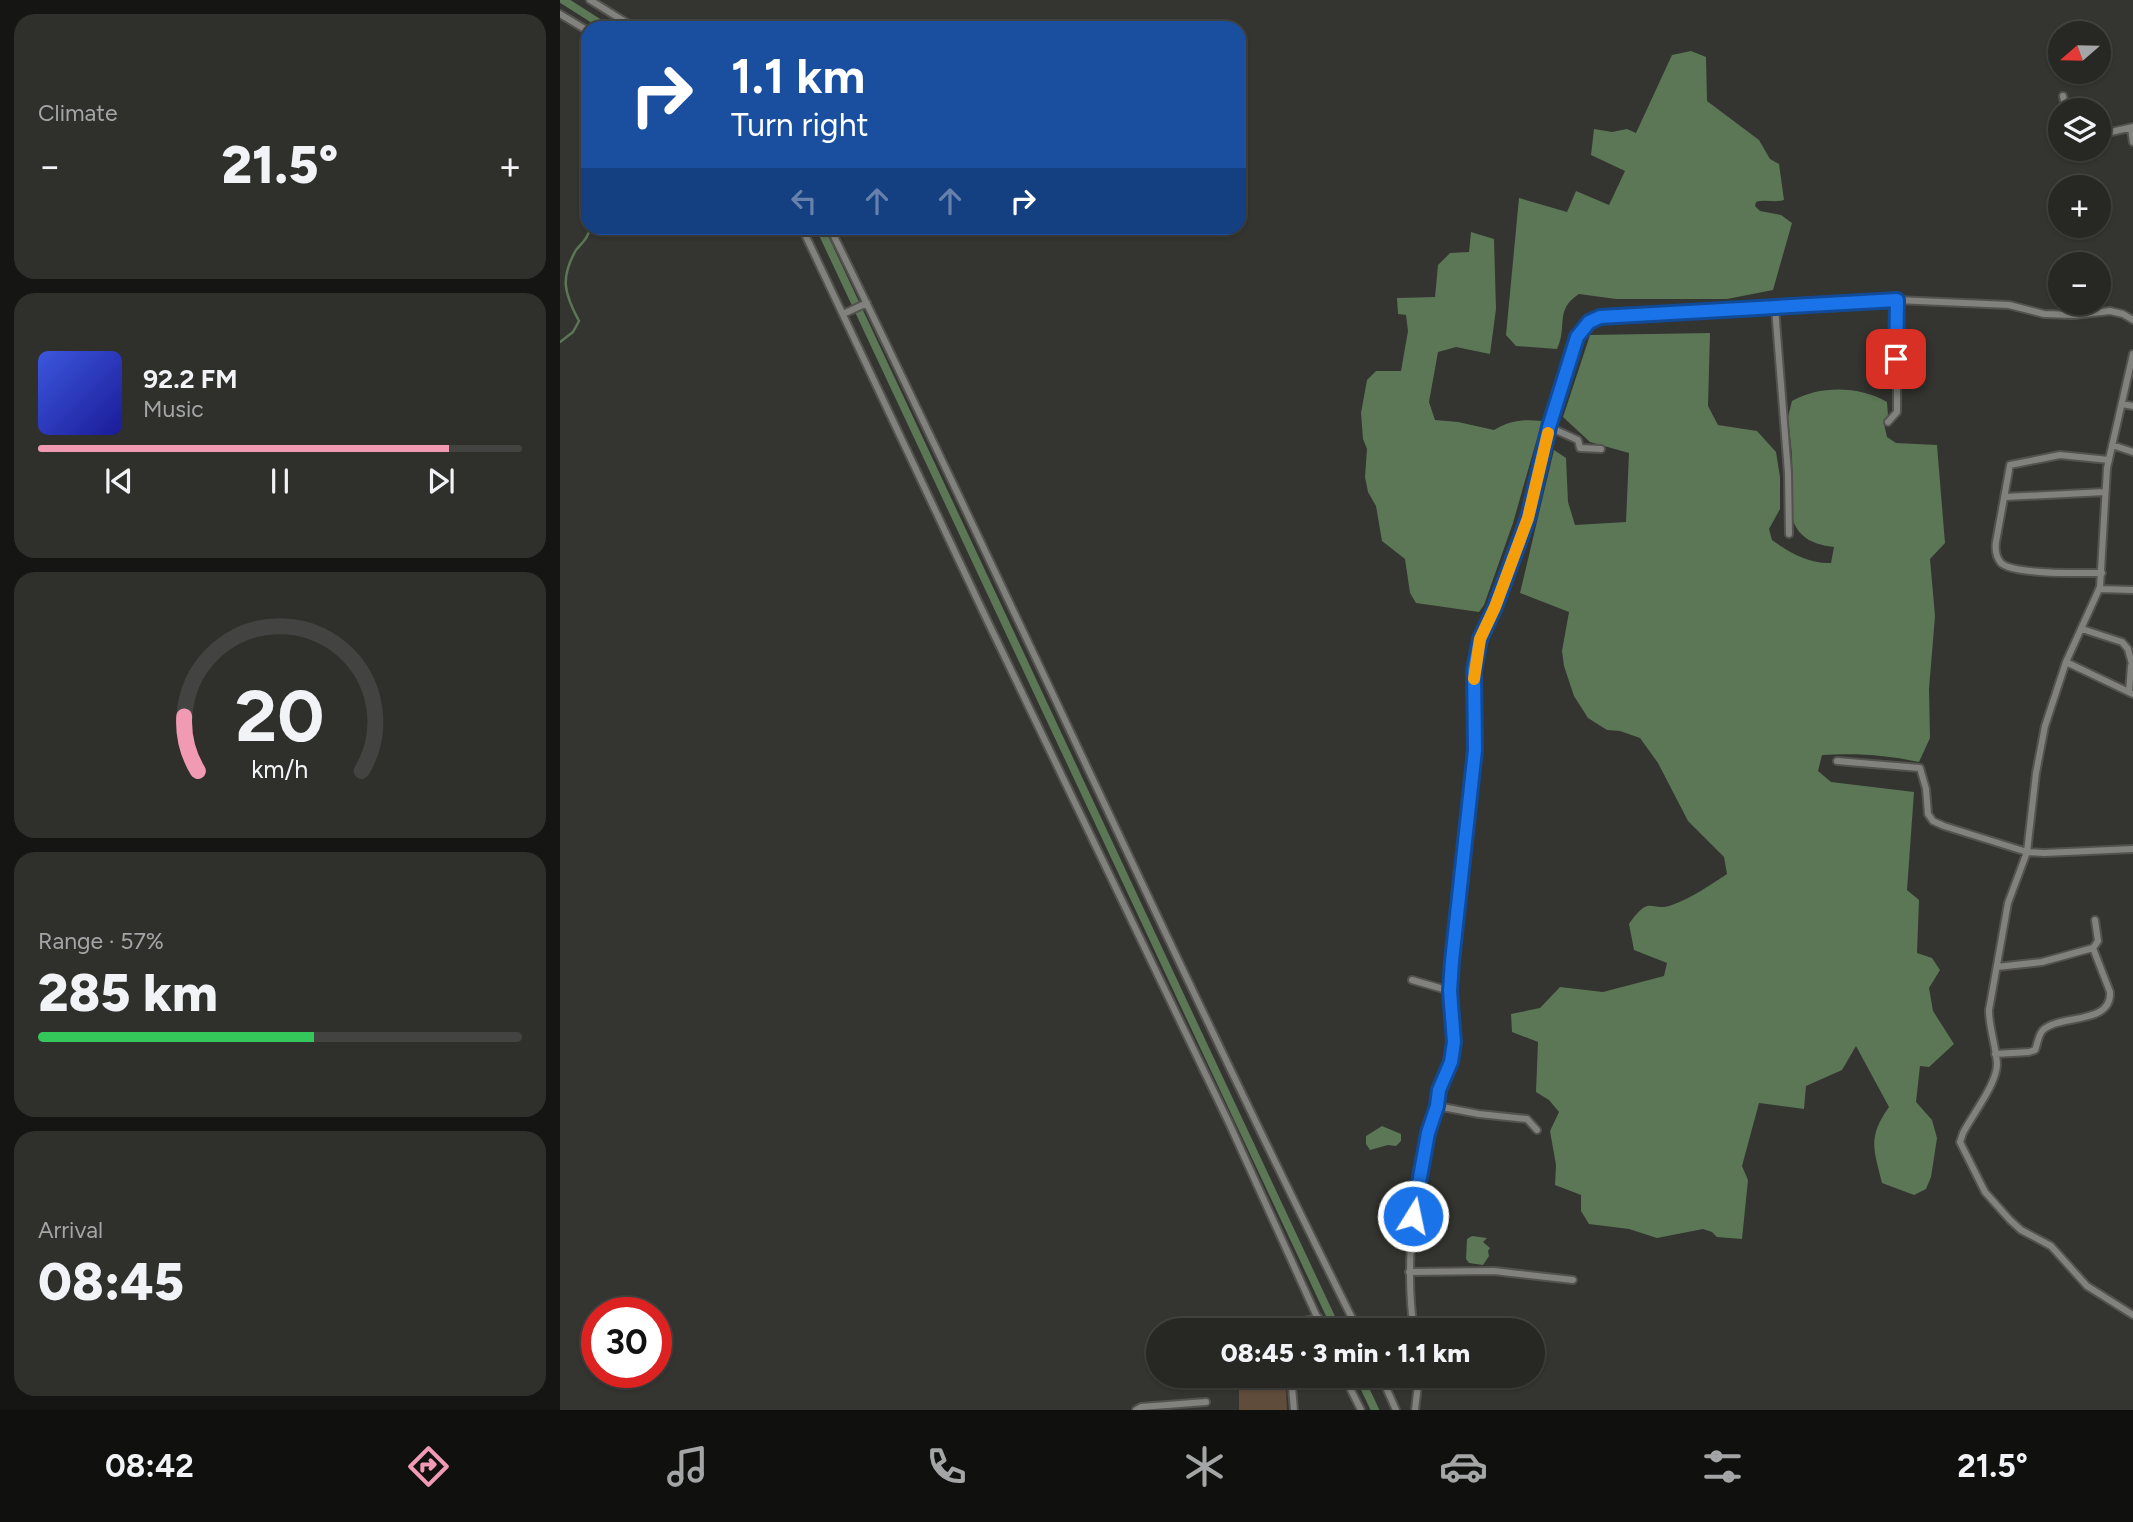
<!DOCTYPE html>
<html lang="en">
<head>
<meta charset="utf-8">
<style>
	:root { --surface:#272724; --page:#2f2f2c; --text:#f1f3f6; --muted:#a4a5a6; --line:#434441; --accent:#f09ab4 }
	body { margin:0; font-family:Figtree,sans-serif; background:var(--page); color:var(--text); height:100vh; display:flex; flex-direction:column; font-size:26px; white-space:nowrap }
	* { box-sizing:border-box; margin:0 }
	p { font-size:23px; color:var(--muted) }
	.icon { flex:none; width:38px; height:38px; fill:none; stroke:currentColor; stroke-width:2; stroke-linecap:round; stroke-linejoin:round }
	.map { position:relative; flex:1; overflow:hidden }
	.drawer { display:flex; flex-direction:column; gap:14px; padding:14px; background:#151514; width:560px }
	.drawer>* { flex:none }
	.guide { position:absolute; left:21px; top:21px; width:665px; height:214px; border-radius:21px; box-shadow:0 2px 5px #0004,0 0 0 2px var(--line); background:#1a4fa0; color:#fff; overflow:hidden }
	.needle { width:46px; rotate:250deg }
	.fabs { position:absolute; left:1488px; top:21px; display:grid; gap:14px }
	.fabs a { display:grid; place-items:center; width:63px; height:63px; border-radius:50%; background:var(--surface); box-shadow:0 2px 5px #0004,0 0 0 2px var(--line); font-size:35px }
	.speed { position:absolute; left:21px; top:1297px; display:flex; gap:14px; font-size:35px; font-weight:700; text-align:center }
	.speed>* { display:grid; place-content:center; width:91px; height:91px; border-radius:50%; background:var(--surface); box-shadow:0 2px 5px #0004,0 0 0 2px var(--line); line-height:1 }
	.speed .limit { border:10px solid #d22; background:#fff; color:#111 }
	.pin { position:absolute; display:grid; place-items:center; width:60px; height:60px; color:#fff; margin:-30px; border-radius:14px; box-shadow:0 4px 10px #0006 }
	.me { position:absolute; width:77px; margin:-38px; rotate:10deg; stroke-linejoin:round; filter:drop-shadow(0 0 5px #0008) }
	.turn { display:flex; align-items:center; gap:24px; height:147px; padding:0 35px; font-size:32px }
	.turn .icon { width:91px; height:91px; stroke-width:2.5 }
	.turn b { display:block; font-size:49px; line-height:60px }
	.lanes { display:flex; align-items:center; height:66px; padding:0 35px; background:#0003; justify-content:center; gap:35px; direction:ltr }
	.lanes .off { opacity:.35 }
	.big { font-size:52px; font-weight:800; line-height:1.1 }
	.drawer .widget { flex:1; display:flex; flex-direction:column; justify-content:center; gap:10px; min-width:0; padding:0 24px; border-radius:21px; background:var(--page) }
	.drawer .dial { align-items:center; gap:0 }
	.dial svg { height:182px; overflow:visible; fill:none; stroke:var(--line); stroke-width:7; stroke-linecap:round; text-anchor:middle }
	.dial text { fill:var(--text); stroke:none }
	.song { display:flex; align-items:center; gap:21px }
	.cover { width:84px; height:84px; border-radius:10px; background:linear-gradient(135deg,hsl(230 70% 55%),hsl(240 70% 35%)) }
	.played { height:7px; border-radius:4px; background:linear-gradient(90deg,var(--accent) 85%,var(--line) 85%) }
	.keys { display:flex; justify-content:space-around; direction:ltr }
	.heat { display:flex; justify-content:space-between; align-items:center; font-size:38px; direction:ltr }
	.charge { height:10px; border-radius:5px; background:linear-gradient(90deg,#34c759 57%,var(--line) 0) }
	.trip { position:absolute; left:586px; top:1318px; width:399px; height:70px; border-radius:35px; background:var(--surface); box-shadow:0 2px 5px #0004,0 0 0 2px var(--line); font-weight:800; line-height:70px; text-align:center }
	.tabs { display:flex; height:112px; justify-content:space-around; align-items:center; background:#10100e; color:var(--muted) }
	.tabs .icon { width:49px; height:49px }
	.tabs .selected { color:var(--accent) }
	.tabs b { font-size:32px; color:var(--text) }
	main { display:flex; flex:1; min-height:0 }
	.map>svg:first-child { display:block }
</style>
</head>
<body>
<main>
<section class="drawer">
<div class="widget"><p>Climate</p>
<div class="heat"><a>−</a><b class="big">21.5°</b><a>+</a></div>
</div>
<div class="widget">
<div class="song"><i class="cover"></i><div><b>92.2 FM</b><p>Music</p></div></div>
<div class="played"></div>
<div class="keys"><svg class="icon" aria-label="previous" viewBox="0 0 24 24"><path d="M18 5L8 12l10 7zM5 5v14"/></svg><svg class="icon" aria-label="pause" viewBox="0 0 24 24"><path d="M8 5v14M16 5v14"/></svg><svg class="icon" aria-label="next" viewBox="0 0 24 24"><path d="M6 5l10 7-10 7zM19 5v14"/></svg></div>
</div>
<div class="widget dial"><svg viewBox="0 0 100 80">
<path d="M14 69A42 42 0 1 1 86 69"/>
<path d="M14 69A42 42 0 0 1 8 45" stroke="#f09ab4"/>
<text x="50" y="56" font-size="32" font-weight="700">20</text>
<text x="50" y="72" font-size="11">km/h</text>
</svg></div>
<div class="widget"><p>Range · 57%</p><b class="big">285 km</b><div class="charge"></div></div>
<div class="widget"><p>Arrival</p><b class="big">08:45</b></div>
</section>
<div class="map">
<svg width="1573" height="1410" viewBox="0 0 1573 1410">
	<rect width="100%" height="100%" fill="#343430"/>
	<path fill="#604c3b" d="M 679,1388 L 726,1390 L 727,1410 L 679,1410 Z"/>
	<path fill="#5b7756" d="M 1131,51 L 1146,57 L 1147,101 L 1199,140 L 1210,159 L 1219,164 L 1224,200 C 1214,203 1206,199 1196,202 L 1195,206 L 1200,211 L 1221,215 L 1232,223 L 1213,290 L 1167,299 L 1056,299 L 1019,294 C 994,310 1008,326 997,349 L 956,346 L 946,335 L 959,198 L 1007,212 L 1016,191 L 1049,205 L 1065,171 L 1031,155 L 1034,129 L 1052,132 L 1067,129 L 1076,133 L 1112,55 Z
		M 911,232 L 934,239 L 936,309 L 930,354 L 896,347 L 878,352 L 869,402 L 875,420 L 898,422 L 934,430 C 950,420 963,419 982,421 L 953,523 L 924,605 L 919,612 L 856,603 L 850,593 L 845,559 L 822,541 L 816,506 L 808,492 L 805,477 L 807,449 L 803,439 L 801,413 L 807,380 L 816,371 L 841,371 L 848,331 L 846,315 L 838,314 L 837,298 L 875,297 L 878,265 L 890,253 L 909,252 Z
		M 1150,333 L 1148,406 L 1158,425 L 1197,431 L 1216,452 L 1220,477 L 1220,509 L 1209,529 L 1212,540 C 1229,552 1249,564 1271,563 L 1274,547 C 1256,545 1239,539 1233,520 L 1232,455 L 1228,417 L 1232,401 C 1260,385 1300,386 1327,402 L 1328,416 L 1324,424 L 1327,437 L 1336,443 L 1377,445 L 1385,543 L 1370,559 L 1375,616 L 1369,689 L 1370,738 L 1359,762 C 1327,755 1296,753 1262,755 L 1258,771 L 1271,782 L 1354,792 L 1347,890 L 1359,900 L 1357,953 L 1372,958 L 1380,970 L 1369,988 L 1373,1011 L 1394,1044 L 1369,1067 L 1360,1066 L 1356,1102 L 1372,1120 L 1377,1138 L 1371,1177 L 1366,1189 L 1354,1195 L 1322,1183 C 1314,1149 1307,1138 1329,1107 L 1296,1046 L 1282,1070 L 1246,1086 L 1244,1109 L 1199,1103 L 1182,1166 L 1188,1180 L 1182,1239 L 1157,1237 L 1152,1232 L 1143,1229 L 1097,1238 L 1069,1229 L 1029,1224 L 1021,1211 L 1021,1195 L 995,1185 L 996,1165 L 990,1131 L 999,1112 L 989,1100 L 976,1092 L 978,1042 L 952,1032 L 951,1014 L 980,1008 L 1000,987 L 1043,992 L 1104,976 L 1107,963 L 1074,950 L 1069,924 C 1091,893 1089,913 1112,905 C 1132,898 1150,885 1167,874 L 1164,857 L 1128,821 L 1098,763 L 1080,738 L 1060,731 L 1047,730 L 1028,718 L 1014,696 L 1004,666 L 1002,651 L 1009,612 L 960,593 L 994,450 L 1006,458 L 1008,502 L 1015,525 L 1066,522 L 1069,453 L 1030,442 L 1003,417 L 1030,335 Z
		M 822,1126 L 841,1134 L 841,1141 L 836,1146 L 828,1145 L 810,1150 L 806,1144 L 806,1136 Z
		M 912,1236 L 927,1238 L 923,1242 L 930,1248 L 928,1251 L 929,1256 L 923,1265 L 909,1263 L 906,1259 L 907,1239 Z"/>
	<g fill="none" stroke-linecap="round" stroke-linejoin="round">
		<path stroke="#5b7756" stroke-width="2.5" d="M 28,177 L 28,181
			M 0,342 L 13,332 L 19,321 C 4,293 0,278 16,250 C 23,242 28,238 30,228"/>
		<path stroke="#5b7756" stroke-width="8" d="M 3,0 L 47,28
			M 260,228 L 777,1330
			M 799,1376 L 815,1410"/>
		<g stroke="#53524f" stroke-width="10">
			<path id="street" d="M 30,0 L 75,28
				M 0,14 L 28,31
				M 1503,96 L 1506,110
				M 1571,128 L 1573,142
				M 1538,135 L 1573,127
				M 242,228 L 427,620 L 669,1123 L 763,1330
				M 270,228 C 449,593 616,966 798,1330
				M 1215,308 L 1228,473 L 1229,534
				M 283,314 L 307,303
				M 1573,354 L 1547,468 L 1540,587 L 1506,662 L 1485,726 L 1476,773 L 1467,852 L 1448,903 L 1429,1010 C 1429,1028 1436,1046 1437,1064 C 1437,1084 1412,1115 1403,1133 L 1400,1142 L 1425,1192 L 1450,1220 L 1461,1230 L 1491,1246 L 1527,1286 L 1573,1315
				M 1562,404 L 1573,406
				M 1328,422 L 1337,412 L 1337,300
				M 989,427 L 1018,440 L 1020,448 L 1041,449
				M 1552,445 L 1573,452
				M 1445,497 L 1545,492
				M 1542,573 C 1522,573 1454,575 1441,563 C 1436,557 1435,549 1436,542 L 1450,465 L 1500,455 L 1549,460
				M 1539,589 L 1573,590
				M 1522,629 L 1562,642 L 1568,649 L 1573,668
				M 1506,662 L 1573,694
				M 1569,692 L 1571,666
				M 1277,761 L 1360,768 L 1366,789 L 1368,814 L 1373,821 L 1384,826 L 1467,852 L 1484,853 L 1573,849
				M 1437,967 L 1482,962 L 1533,948 L 1538,941 L 1535,920
				M 852,980 L 890,991
				M 1435,1054 L 1469,1052 L 1475,1050 C 1478,1043 1478,1035 1483,1030 C 1500,1014 1552,1025 1550,992 L 1533,948
				M 877,1106 L 879,1090 L 891,1062 L 894,1042 L 890,991 L 892,961 L 915,750 L 914,670 L 920,639 L 935,607 L 968,518 L 975,497 L 989,427 L 1017,337 L 1029,322 L 1040,317 L 1337,300 L 1449,305 L 1484,314 L 1514,315 L 1550,311 L 1563,314 L 1573,320
				M 849,1272 L 934,1271 L 1013,1280
				M 729,1330 L 733,1325 L 758,1317
				M 854,1330 C 844,1267 854,1165 877,1106 L 919,1114 L 967,1119 L 977,1130
				M 731,1376 L 734,1410
				M 784,1376 L 801,1410
				M 821,1376 L 836,1410
				M 576,1410 L 581,1407 L 646,1402
				M 855,1410 L 859,1376"/>
		</g>
		<use href="#street" stroke="#81817d" stroke-width="6"/>
	</g>
	<g fill="none" stroke-linecap="round" stroke-linejoin="round">
		<g stroke="#114b97" stroke-width="18">
			<path id="route" d="M 853,1216 L 868,1133 L 877,1106 L 879,1090 L 891,1062 L 894,1042 L 890,991 L 892,961 L 915,750 L 914,670 L 920,639 L 935,607 L 968,518 L 989,427 L 1017,337 L 1029,322 L 1040,317 L 1337,300 L 1336,359"/>
		</g>
		<use href="#route" stroke="#1a73e8" stroke-width="12"/>
		<path stroke="#f59e0b" stroke-width="12" d="M 914,679 L 920,639 L 935,607 L 968,518 L 988,433"/>
	</g>
</svg>
<div class="fabs">
<a><svg class="needle" viewBox="-14 -14 28 28"><path d="M0-13l5 13h-10z" fill="#e53935"/><path d="M0 13l5-13h-10z" fill="#a4a5a6"/></svg></a>
<a><svg class="icon" aria-label="layers" viewBox="0 0 24 24"><path d="M12 4l9 5-9 5-9-5zM3 14l9 5 9-5"/></svg></a>
<a>+</a>
<a>−</a>
</div>
<div class="speed"><div class="limit">30</div></div>
<div class="pin" style="left:1336px;top:359px;background:#d93025"><svg class="icon" aria-label="arrive" viewBox="0 0 24 24"><path d="M6 21V4h12l-3 4 3 4H6"/></svg></div>
<svg class="me" style="left:853px;top:1216px" viewBox="-20 -20 40 40"><circle r="17" fill="#1a73e8" stroke="#fff" stroke-width="3"/><path d="M0-11L8 9 0 5-8 9z" fill="#fff"/></svg>
<div class="trip">08:45 · 3 min · 1.1 km</div>
<div class="guide">
<div class="turn"><svg class="icon" aria-label="right" viewBox="0 0 24 24"><path d="M7 20v-9h11M14 6l5 5-5 5"/></svg><div><b>1.1 km</b>Turn right</div></div>
<div class="lanes"><svg class="icon off" aria-label="left" viewBox="0 0 24 24"><path d="M17 20v-9H6M10 6l-5 5 5 5"/></svg><svg class="icon off" aria-label="ahead" viewBox="0 0 24 24"><path d="M12 20V5M6 11l6-6 6 6"/></svg><svg class="icon off" aria-label="ahead" viewBox="0 0 24 24"><path d="M12 20V5M6 11l6-6 6 6"/></svg><svg class="icon" aria-label="right" viewBox="0 0 24 24"><path d="M7 20v-9h11M14 6l5 5-5 5"/></svg></div>
</div>
</div>
</main>
<nav class="tabs">
<b>08:42</b>
<svg class="icon selected" aria-label="directions" viewBox="0 0 24 24"><path d="M12 3l9 9-9 9-9-9zM9 14v-3h6M13 9l2 2-2 2"/></svg>
<svg class="icon" aria-label="music" viewBox="0 0 24 24"><path d="M9 18V5l10-2v13"/><circle cx="6" cy="18" r="3"/><circle cx="16" cy="16" r="3"/></svg>
<svg class="icon" aria-label="phone" viewBox="0 0 24 24"><path d="M5 4h4l2 5-3 2q2 4 5 5l2-3 5 2v4C11 20 4 13 5 4z"/></svg>
<svg class="icon" aria-label="climate" viewBox="0 0 24 24"><path d="M12 3v18M4 7l16 10M4 17L20 7"/></svg>
<svg class="icon" aria-label="car" viewBox="0 0 24 24"><path d="M5 17H2v-5l4-1 3-4h7l3 4 3 1v5h-3M9 17h6M6 11h13"/><circle cx="7" cy="17" r="2"/><circle cx="17" cy="17" r="2"/></svg>
<svg class="icon" aria-label="filters" viewBox="0 0 24 24"><path d="M4 7h16M4 17h16"/><circle cx="9" cy="7" r="2"/><circle cx="15" cy="17" r="2"/></svg>
<b>21.5°</b>
</nav>
</body>
</html>
